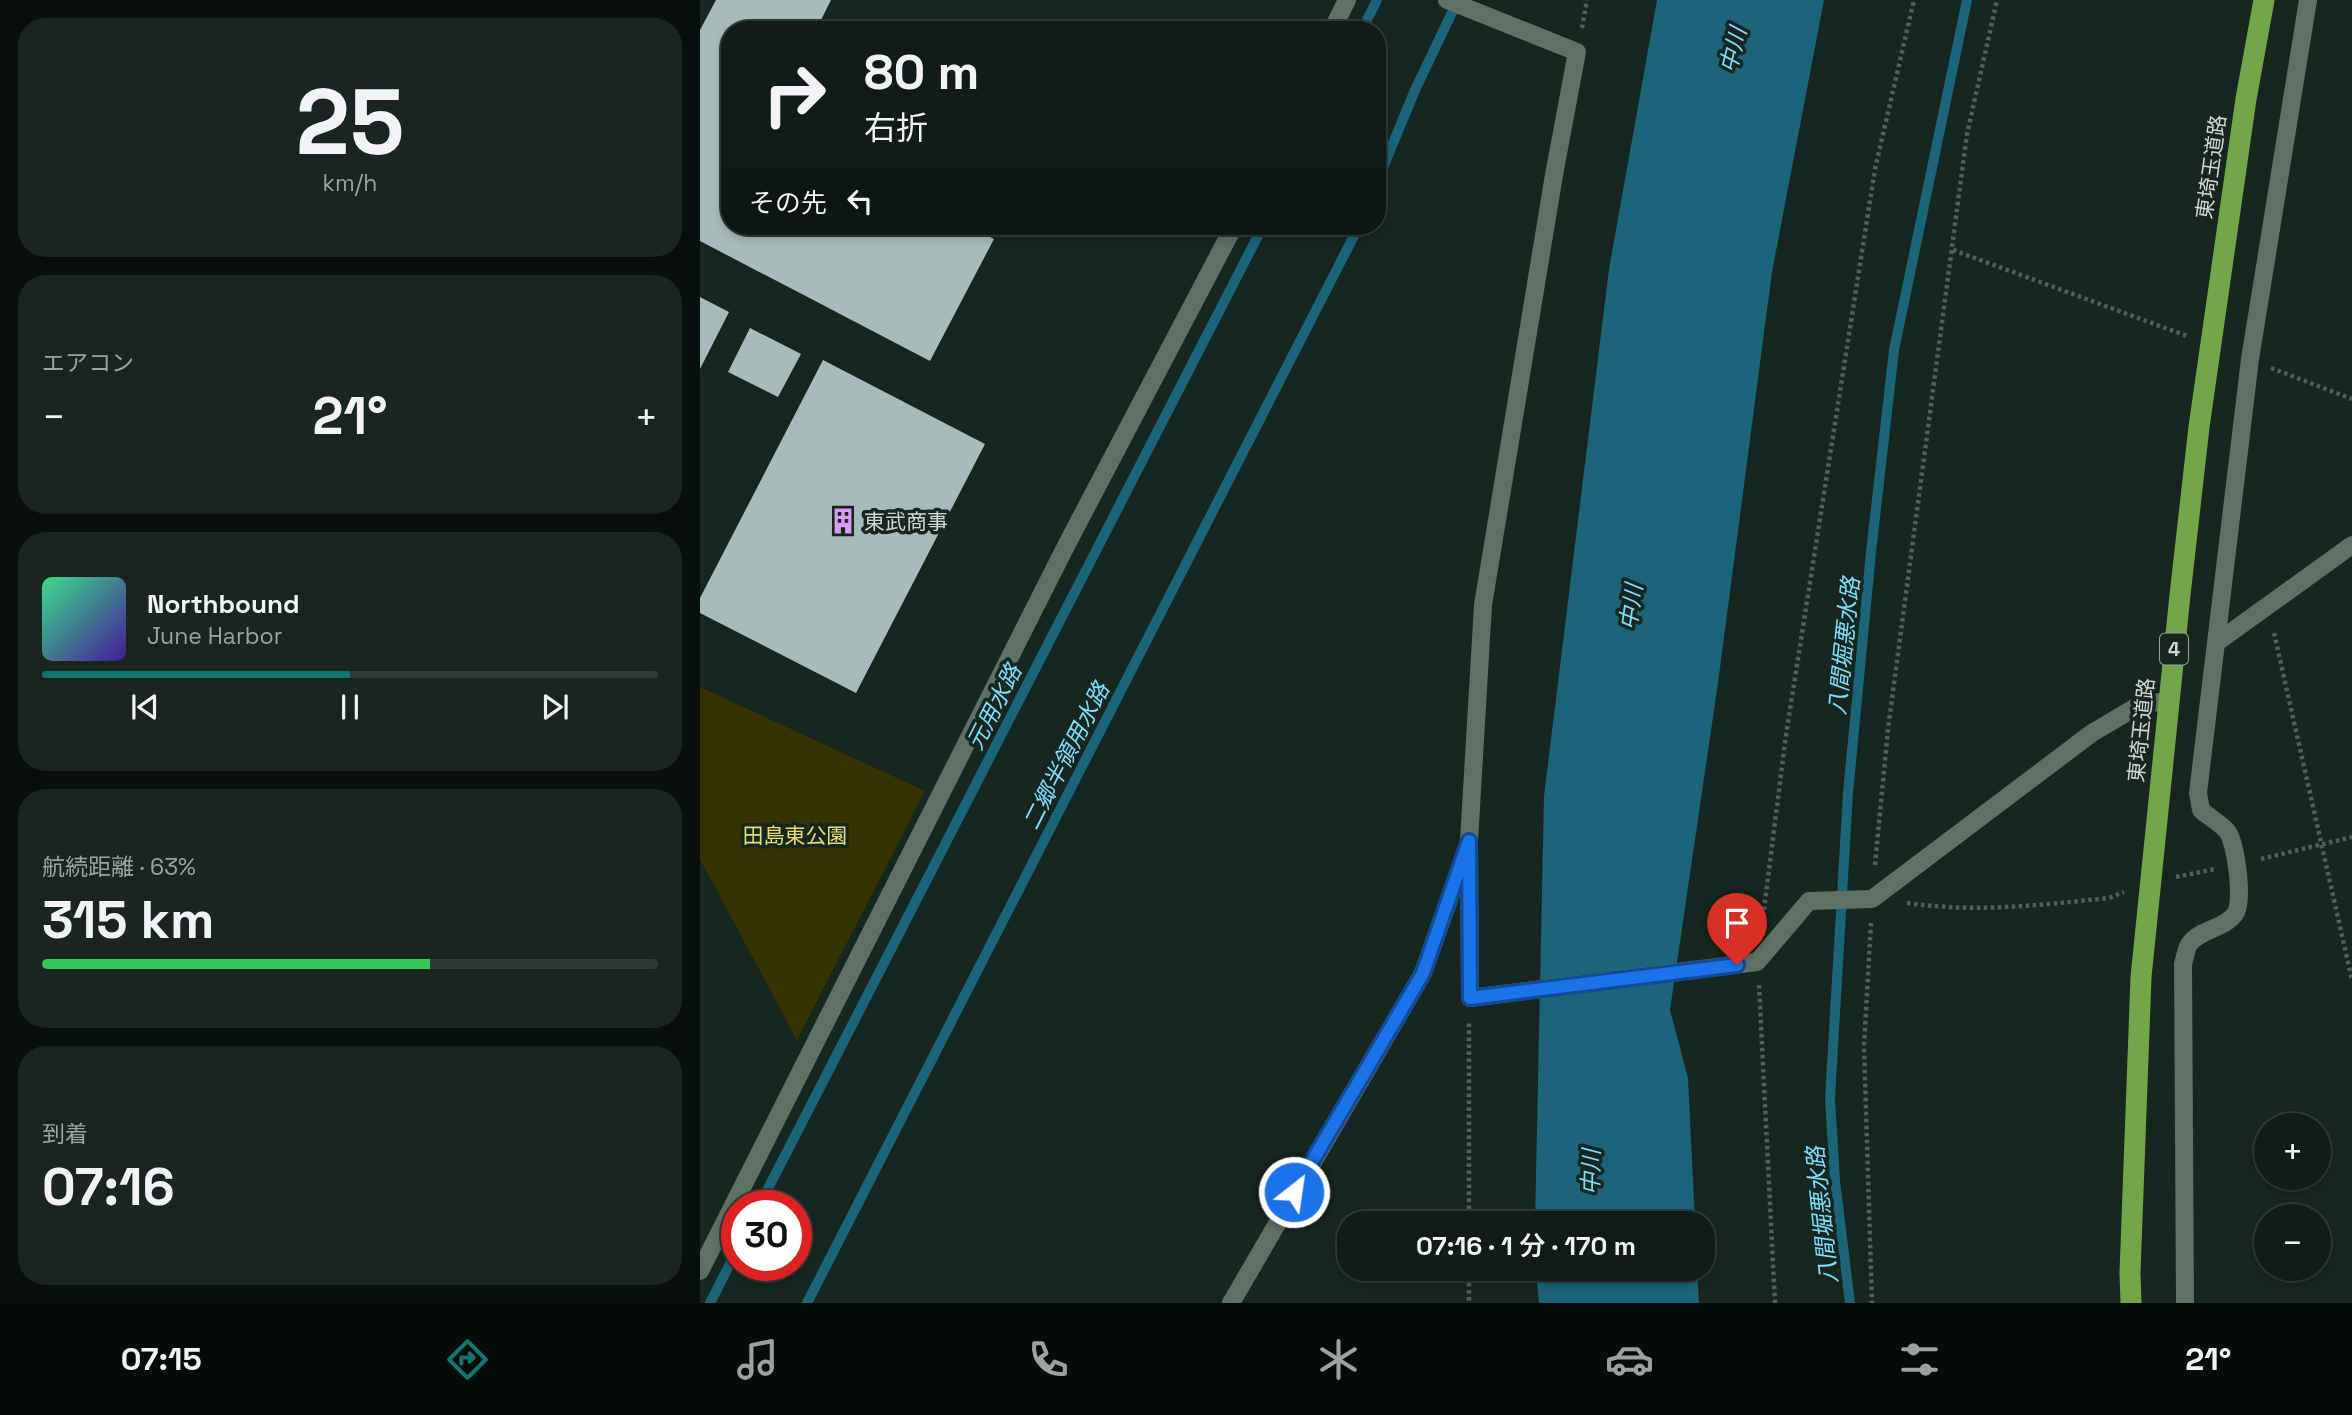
<!DOCTYPE html>
<html lang="ja">
<head>
<meta charset="utf-8">
<style>
	:root { --surface:#111c17; --page:#1a2520; --text:#f1f3f6; --muted:#9ca1a1; --line:#303a36; --accent:#0f766e }
	body { margin:0; font-family:"Space Grotesk","Noto Sans JP",sans-serif; background:var(--page); color:var(--text); height:100vh; display:flex; flex-direction:column; font-size:26px; white-space:nowrap }
	* { box-sizing:border-box; margin:0 }
	p { font-size:23px; color:var(--muted) }
	.icon { flex:none; width:38px; height:38px; fill:none; stroke:currentColor; stroke-width:2; stroke-linecap:round; stroke-linejoin:round }
	.map { position:relative; flex:1; overflow:hidden }
	.panel { display:flex; flex-direction:column; gap:18px; padding:18px; background:#090f0d; width:700px }
	.panel>* { flex:none }
	.hud { position:absolute; left:21px; top:21px; width:665px; height:214px; border-radius:28px; box-shadow:0 4px 10px #0003,0 0 0 2px var(--line); background:#111c17; color:var(--text); overflow:hidden }
	.buttons { position:absolute; left:1554px; top:1113px; display:grid; gap:14px }
	.buttons a { display:grid; place-items:center; width:77px; height:77px; border-radius:50%; background:var(--surface); box-shadow:0 4px 10px #0003,0 0 0 2px var(--line); font-size:35px }
	.speed { position:absolute; left:21px; top:1190px; display:flex; gap:14px; font-size:35px; font-weight:700; text-align:center }
	.speed>* { display:grid; place-content:center; width:91px; height:91px; border-radius:50%; background:var(--surface); box-shadow:0 4px 10px #0003,0 0 0 2px var(--line); line-height:1 }
	.speed .limit { border:10px solid #d22; background:#fff; color:#111 }
	.pin { position:absolute; display:grid; place-items:center; width:60px; height:60px; color:#fff; margin:-72px -30px; border-radius:50% 50% 50% 0; rotate:-45deg; box-shadow:0 0 7px #0007 }
	.pin .icon { rotate:45deg }
	.me { position:absolute; width:77px; margin:-38px; rotate:30deg; stroke-linejoin:round; filter:drop-shadow(0 0 5px #0008) }
	.turn { display:flex; align-items:center; gap:24px; height:147px; padding:0 28px; font-size:32px }
	.turn .icon { width:91px; height:91px; stroke-width:2.5 }
	.turn b { display:block; font-size:49px; line-height:60px }
	.then { display:flex; align-items:center; height:66px; padding:0 28px; background:#0003; gap:14px; font-size:26px }
	.big { font-size:52px; font-weight:600; line-height:1.1 }
	.panel .tile { flex:1; display:flex; flex-direction:column; justify-content:center; gap:10px; min-width:0; padding:0 24px; border-radius:28px; background:var(--page) }
	.panel .dial { align-items:center; gap:0 }
	.dial b { font-size:91px; line-height:1 }
	.song { display:flex; align-items:center; gap:21px }
	.cover { width:84px; height:84px; border-radius:10px; background:linear-gradient(135deg,hsl(150 70% 55%),hsl(260 70% 35%)) }
	.played { height:7px; border-radius:4px; background:linear-gradient(90deg,var(--accent) 50%,var(--line) 50%) }
	.keys { display:flex; justify-content:space-around; direction:ltr }
	.heat { display:flex; justify-content:space-between; align-items:center; font-size:38px; direction:ltr }
	.charge { height:10px; border-radius:5px; background:linear-gradient(90deg,#34c759 63%,var(--line) 0) }
	.trip { position:absolute; left:637px; top:1211px; width:378px; height:70px; border-radius:28px; background:var(--surface); box-shadow:0 4px 10px #0003,0 0 0 2px var(--line); font-weight:600; line-height:70px; text-align:center }
	.tab-bar { display:flex; height:112px; justify-content:space-around; align-items:center; background:#070b09; color:var(--muted) }
	.tab-bar .icon { width:49px; height:49px }
	.tab-bar .current { color:var(--accent) }
	.tab-bar b { font-size:32px; color:var(--text) }
	main { display:flex; flex:1; min-height:0 }
	.map>svg:first-child { display:block }
</style>
</head>
<body>
<main>
<section class="panel">
<div class="tile dial"><b>25</b><p>km/h</p></div>
<div class="tile"><p>エアコン</p>
<div class="heat"><a>−</a><b class="big">21°</b><a>+</a></div>
</div>
<div class="tile">
<div class="song"><i class="cover"></i><div><b>Northbound</b><p>June Harbor</p></div></div>
<div class="played"></div>
<div class="keys"><svg class="icon" aria-label="previous" viewBox="0 0 24 24"><path d="M18 5L8 12l10 7zM5 5v14"/></svg><svg class="icon" aria-label="pause" viewBox="0 0 24 24"><path d="M8 5v14M16 5v14"/></svg><svg class="icon" aria-label="next" viewBox="0 0 24 24"><path d="M6 5l10 7-10 7zM19 5v14"/></svg></div>
</div>
<div class="tile"><p>航続距離 · 63%</p><b class="big">315 km</b><div class="charge"></div></div>
<div class="tile"><p>到着</p><b class="big">07:16</b></div>
</section>
<div class="map">
<svg width="1652" height="1303" viewBox="0 0 1652 1303">
	<rect width="100%" height="100%" fill="#17261f"/>
	<path fill="#363202" d="M 0,687 L 225,791 L 97,1040 L 0,859 Z"/>
	<path fill="#1b647a" d="M 957,0 L 1124,0 L 1072,272 L 1018,683 L 970,1010 L 988,1078 L 995,1223 L 835,1223 L 844,796 L 909,269 Z
		M 836,1269 L 997,1269 L 999,1303 L 839,1303 Z"/>
	<g fill="none" stroke-linecap="round" stroke-linejoin="round">
		<path stroke="#1b647a" stroke-width="10" d="M 662,30 L 677,0
			M 677,182 L 715,90 L 758,0
			M 59,1206 L 563,226
			M 10,1303 L 37,1250
			M 107,1303 L 659,226
			M 1150,1303 L 1135,1181 L 1130,1098 L 1148,793 L 1171,552 L 1194,350 L 1267,0"/>
	</g>
	<path fill="#a5bcbb" d="M 16,0 L 131,0 L 116,30 L 30,30 L 30,226 L 269,226 L 294,239 L 230,361 L 0,241 L 0,30 Z
		M 0,297 L 29,312 L 0,369 Z
		M 50,328 L 101,354 L 78,397 L 28,372 Z
		M 123,360 L 285,444 L 156,693 L 0,613 L 0,598 Z"/>
	<g fill="none" stroke-linecap="round" stroke-linejoin="round">
		<path stroke="#515f58" stroke-width="4.5" stroke-dasharray="3.5 3.5" stroke-linecap="butt" d="M 882,28 L 887,0
			M 1253,250 L 1487,336
			M 1571,368 L 1652,399
			M 1574,633 L 1652,980
			M 1561,859 L 1652,837
			M 1175,865 L 1188,729 L 1267,134 L 1297,0
			M 1476,877 L 1515,869
			M 1207,903 C 1277,913 1339,905 1409,898 L 1424,892
			M 1063,917 L 1086,735 L 1175,169 L 1214,0
			M 1171,923 L 1164,1046 L 1172,1303
			M 1059,985 L 1075,1303
			M 769,1223 L 769,1020
			M 769,1269 L 769,1303"/>
		<path stroke="#5f7067" stroke-width="18" d="M 747,0 L 877,52 L 854,175 L 783,605 L 769,841 L 770,998 L 1057,962 L 1109,901 L 1172,899 L 1392,733 L 1441,704 L 1469,701
			M 632,30 L 647,0
			M 1516,643 L 1652,545
			M 0,1271 L 368,542 L 534,226
			M 531,1303 L 723,973 L 765,854
			M 1485,1303 L 1483,964 C 1485,958 1486,948 1490,943 C 1501,929 1524,929 1535,914 C 1544,903 1536,842 1527,831 C 1520,823 1509,817 1501,810 L 1498,793 L 1550,359 L 1608,0"/>
		<path stroke="#71a64a" stroke-width="21" d="M 1431,1303 L 1430,1273 L 1441,977 L 1480,595 L 1499,427 L 1546,99 L 1564,0"/>
	</g>
	<g fill="none" stroke-linecap="round" stroke-linejoin="round">
		<g stroke="#114b97" stroke-width="18">
			<path id="route" d="M 594,1192 L 723,973 L 769,841 L 770,998 L 1037,965"/>
		</g>
		<use href="#route" stroke="#1a73e8" stroke-width="12"/>
	</g>
	<defs>
		<g id="building-bare" transform="scale(2.1)"><path d="M-4-6H4V6H1V3H-1V6H-4ZM-2.5-4.3h1.7v1.8h-1.7ZM.8-4.3h1.7v1.8H.8ZM-2.5-1h1.7V.8h-1.7ZM.8-1h1.7V.8H.8Z" fill="#d79bf9" stroke="#17261f" stroke-width="2.5" paint-order="stroke"/></g>
	</defs>
	<g fill-rule="evenodd">
		<use href="#building-bare" x="143" y="521"/>
	</g>
	<g text-anchor="middle" dominant-baseline="central" stroke-width="7" stroke-linejoin="round" paint-order="stroke">
		<rect fill="#17261f" stroke="#97a29c" stroke-width="2" x="1460" y="633.5" width="28" height="31" rx="5"/>
		<g font-size="19" font-weight="bold" fill="#ced7d2">
			<text x="1474" y="649">4</text>
		</g>
		<g font-size="21" fill="#ced7d2" stroke="#17261f">
			<text transform="translate(1511 167) rotate(-82)">東埼玉道路</text>
			<text transform="translate(1441 730) rotate(-84)">東埼玉道路</text>
		</g>
		<g font-size="21" fill="#ced7d2" stroke="#17261f" text-anchor="start">
			<text x="164" y="521">東武商事</text>
		</g>
		<g font-size="21" fill="#e7dd75" stroke="#17261f">
			<text x="95" y="835">田島東公園</text>
		</g>
		<g font-size="23" font-style="italic" fill="#7eddff" stroke="#17261f">
			<text transform="translate(1033 50) rotate(-76)">中川</text>
			<text transform="translate(931 607) rotate(-82)">中川</text>
			<text transform="translate(1144 646) rotate(-84)">八間堀悪水路</text>
			<text transform="translate(294 707) rotate(-63)">元用水路</text>
			<text transform="translate(366 756) rotate(-63)">二郷半領用水路</text>
			<text transform="translate(891 1172) rotate(-89)">中川</text>
			<text transform="translate(1122 1215) rotate(-96)">八間堀悪水路</text>
		</g>
	</g>
</svg>
<div class="buttons">
<a>+</a>
<a>−</a>
</div>
<div class="speed"><div class="limit">30</div></div>
<div class="pin" style="left:1037px;top:965px;background:#d93025"><svg class="icon" aria-label="arrive" viewBox="0 0 24 24"><path d="M6 21V4h12l-3 4 3 4H6"/></svg></div>
<svg class="me" style="left:594px;top:1192px" viewBox="-20 -20 40 40"><circle r="17" fill="#1a73e8" stroke="#fff" stroke-width="3"/><path d="M0-11L8 9 0 5-8 9z" fill="#fff"/></svg>
<div class="trip">07:16 · 1 分 · 170 m</div>
<div class="hud">
<div class="turn"><svg class="icon" aria-label="right" viewBox="0 0 24 24"><path d="M7 20v-9h11M14 6l5 5-5 5"/></svg><div><b>80 m</b>右折</div></div>
<div class="then">その先<svg class="icon" aria-label="left" viewBox="0 0 24 24"><path d="M17 20v-9H6M10 6l-5 5 5 5"/></svg></div>
</div>
</div>
</main>
<nav class="tab-bar">
<b>07:15</b>
<svg class="icon current" aria-label="directions" viewBox="0 0 24 24"><path d="M12 3l9 9-9 9-9-9zM9 14v-3h6M13 9l2 2-2 2"/></svg>
<svg class="icon" aria-label="music" viewBox="0 0 24 24"><path d="M9 18V5l10-2v13"/><circle cx="6" cy="18" r="3"/><circle cx="16" cy="16" r="3"/></svg>
<svg class="icon" aria-label="phone" viewBox="0 0 24 24"><path d="M5 4h4l2 5-3 2q2 4 5 5l2-3 5 2v4C11 20 4 13 5 4z"/></svg>
<svg class="icon" aria-label="climate" viewBox="0 0 24 24"><path d="M12 3v18M4 7l16 10M4 17L20 7"/></svg>
<svg class="icon" aria-label="car" viewBox="0 0 24 24"><path d="M5 17H2v-5l4-1 3-4h7l3 4 3 1v5h-3M9 17h6M6 11h13"/><circle cx="7" cy="17" r="2"/><circle cx="17" cy="17" r="2"/></svg>
<svg class="icon" aria-label="filters" viewBox="0 0 24 24"><path d="M4 7h16M4 17h16"/><circle cx="9" cy="7" r="2"/><circle cx="15" cy="17" r="2"/></svg>
<b>21°</b>
</nav>
</body>
</html>
